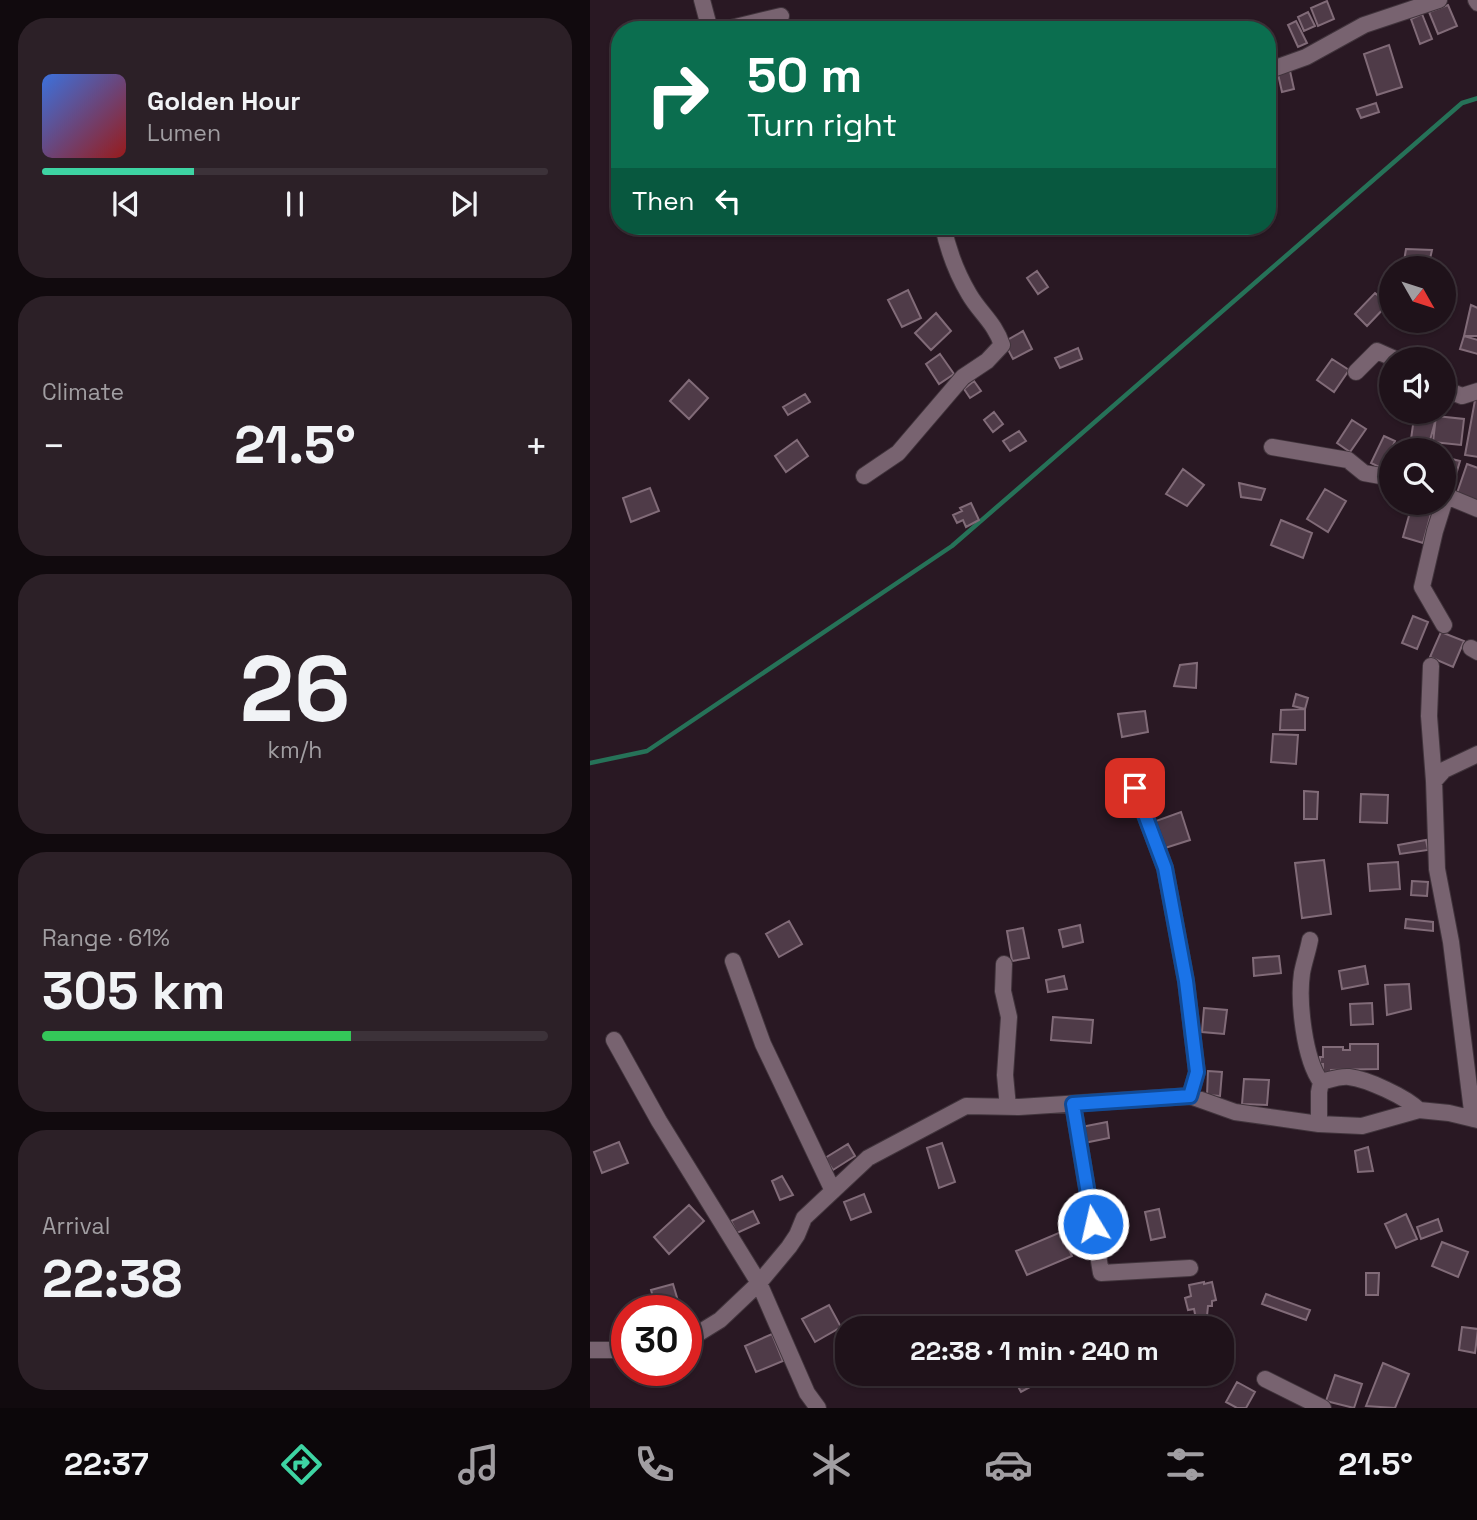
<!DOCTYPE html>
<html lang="en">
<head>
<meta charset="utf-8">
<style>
	:root { --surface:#1f121a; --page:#2c2027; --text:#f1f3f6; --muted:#a19ea2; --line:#3c3239; --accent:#3ed4a3 }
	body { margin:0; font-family:"Space Grotesk",sans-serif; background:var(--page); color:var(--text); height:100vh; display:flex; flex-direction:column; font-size:26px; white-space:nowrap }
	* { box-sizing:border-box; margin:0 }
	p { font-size:23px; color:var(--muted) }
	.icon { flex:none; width:38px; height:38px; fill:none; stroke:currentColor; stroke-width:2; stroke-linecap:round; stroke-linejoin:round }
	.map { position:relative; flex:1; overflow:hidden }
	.panel { display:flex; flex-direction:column; gap:18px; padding:18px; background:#110a0e; width:590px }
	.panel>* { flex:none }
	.guide { position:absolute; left:21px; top:21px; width:665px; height:214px; border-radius:28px; box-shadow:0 2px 5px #0004,0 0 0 2px var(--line); background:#0b6e4f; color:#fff; overflow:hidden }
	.needle { width:46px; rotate:129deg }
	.buttons { position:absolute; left:789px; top:256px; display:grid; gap:14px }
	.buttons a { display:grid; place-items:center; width:77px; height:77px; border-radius:50%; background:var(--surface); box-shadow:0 2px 5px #0004,0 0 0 2px var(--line); font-size:35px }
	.speed { position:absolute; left:21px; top:1295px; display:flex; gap:14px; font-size:35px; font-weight:700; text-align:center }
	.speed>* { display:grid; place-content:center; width:91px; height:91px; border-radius:50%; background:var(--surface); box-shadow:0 2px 5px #0004,0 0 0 2px var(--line); line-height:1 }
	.speed .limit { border:10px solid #d22; background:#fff; color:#111 }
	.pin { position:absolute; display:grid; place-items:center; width:60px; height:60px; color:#fff; margin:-30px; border-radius:14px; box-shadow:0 4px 10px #0006 }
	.me { position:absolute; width:77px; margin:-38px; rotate:351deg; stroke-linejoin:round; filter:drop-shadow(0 0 5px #0008) }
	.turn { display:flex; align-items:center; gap:24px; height:147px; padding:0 21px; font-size:32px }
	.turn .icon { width:91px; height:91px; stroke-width:2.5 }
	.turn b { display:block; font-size:49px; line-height:60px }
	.then { display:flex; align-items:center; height:66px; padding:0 21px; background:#0003; gap:14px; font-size:26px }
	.big { font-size:52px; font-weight:700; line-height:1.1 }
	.panel .tile { flex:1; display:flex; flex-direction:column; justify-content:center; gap:10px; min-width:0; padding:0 24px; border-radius:28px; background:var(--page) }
	.panel .dial { align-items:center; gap:0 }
	.dial b { font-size:91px; line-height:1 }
	.song { display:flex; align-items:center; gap:21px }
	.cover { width:84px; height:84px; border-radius:10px; background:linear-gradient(135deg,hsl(220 70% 55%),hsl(0 70% 35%)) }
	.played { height:7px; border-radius:4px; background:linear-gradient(90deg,var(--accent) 30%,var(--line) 30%) }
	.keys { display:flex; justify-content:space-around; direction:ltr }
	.heat { display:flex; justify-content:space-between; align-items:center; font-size:38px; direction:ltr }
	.charge { height:10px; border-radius:5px; background:linear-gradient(90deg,#34c759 61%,var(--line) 0) }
	.trip { position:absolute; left:245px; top:1316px; width:399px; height:70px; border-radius:28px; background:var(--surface); box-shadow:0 2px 5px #0004,0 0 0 2px var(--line); font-weight:700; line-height:70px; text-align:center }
	.tab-bar { display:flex; height:112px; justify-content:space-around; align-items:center; background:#0c070a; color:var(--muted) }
	.tab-bar .icon { width:49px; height:49px }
	.tab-bar .current { color:var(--accent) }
	.tab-bar b { font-size:32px; color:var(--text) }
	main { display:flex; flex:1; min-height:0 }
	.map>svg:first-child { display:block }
</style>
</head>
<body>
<main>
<section class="panel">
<div class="tile">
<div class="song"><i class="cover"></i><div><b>Golden Hour</b><p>Lumen</p></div></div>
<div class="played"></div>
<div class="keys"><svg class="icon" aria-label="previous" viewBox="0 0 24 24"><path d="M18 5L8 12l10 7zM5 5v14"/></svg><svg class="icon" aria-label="pause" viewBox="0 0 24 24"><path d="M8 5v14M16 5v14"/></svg><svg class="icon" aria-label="next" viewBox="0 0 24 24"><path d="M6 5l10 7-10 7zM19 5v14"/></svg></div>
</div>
<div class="tile"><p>Climate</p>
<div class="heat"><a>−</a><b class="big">21.5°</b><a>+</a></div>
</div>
<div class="tile dial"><b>26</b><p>km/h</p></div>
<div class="tile"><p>Range · 61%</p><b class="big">305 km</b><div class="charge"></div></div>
<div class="tile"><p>Arrival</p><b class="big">22:38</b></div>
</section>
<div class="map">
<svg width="888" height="1408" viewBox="0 0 888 1408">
	<rect width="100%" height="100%" fill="#291823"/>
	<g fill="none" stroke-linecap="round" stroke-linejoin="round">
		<path stroke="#267258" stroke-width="4.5" d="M 0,763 L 57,751 L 362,546 L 872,103 L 888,98"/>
	</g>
	<path fill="#4f3b48" stroke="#816b78" stroke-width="2" d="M 737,1 L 744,19 L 728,26 L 721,8 Z
		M 858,5 L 867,26 L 848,34 L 839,12 Z
		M 718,12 L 725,26 L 714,31 L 708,17 Z
		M 832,14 L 842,39 L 830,44 L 821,19 Z
		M 706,21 L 717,43 L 708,47 L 698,25 Z
		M 799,45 L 812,87 L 787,95 L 774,54 Z
		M 700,71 L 704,89 L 692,92 L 688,74 Z
		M 786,103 L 789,112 L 771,118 L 767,109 Z
		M 816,249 L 842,250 L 838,268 L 813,267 Z
		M 447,271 L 458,287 L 448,294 L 437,278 Z
		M 318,290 L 331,318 L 312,327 L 298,300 Z
		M 785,293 L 798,304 L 777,326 L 765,314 Z
		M 881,305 L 888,308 L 888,336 L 874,336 Z
		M 346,313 L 361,331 L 341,350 L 325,333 Z
		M 433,331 L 442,349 L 423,359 L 414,342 Z
		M 874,336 L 888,340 L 888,354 L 870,349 Z
		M 488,348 L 492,359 L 470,368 L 465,358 Z
		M 350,354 L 364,374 L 349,384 L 336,364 Z
		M 742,359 L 759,370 L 744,392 L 727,380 Z
		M 99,380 L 118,398 L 99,419 L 80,401 Z
		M 384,381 L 391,391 L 380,398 L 374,389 Z
		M 215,394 L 220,402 L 198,415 L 193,407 Z
		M 885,400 L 888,400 L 888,457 L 875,455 Z
		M 404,412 L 413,424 L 403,432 L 394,420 Z
		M 846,416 L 874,419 L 871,445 L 843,442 Z
		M 824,418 L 845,422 L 839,444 L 821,439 Z
		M 762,420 L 776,429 L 760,452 L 747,443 Z
		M 429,431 L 436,441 L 420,451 L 413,441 Z
		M 794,436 L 805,441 L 793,469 L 781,463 Z
		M 207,440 L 218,456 L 196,472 L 185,456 Z
		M 854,457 L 870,461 L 862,488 L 854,486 Z
		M 877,464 L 888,468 L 888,504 L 866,496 Z
		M 593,469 L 614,485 L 597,506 L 576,494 Z
		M 649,483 L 675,489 L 671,500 L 651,497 Z
		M 60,488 L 69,511 L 41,522 L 33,498 Z
		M 735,489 L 756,501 L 738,532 L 717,519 Z
		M 381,503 L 389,520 L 376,527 L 373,520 L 367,523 L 363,515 L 372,511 L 370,508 Z
		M 822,505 L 842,510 L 833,543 L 813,537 Z
		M 691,520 L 722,533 L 713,558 L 681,545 Z
		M 823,616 L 838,622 L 827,649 L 812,643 Z
		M 851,632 L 874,641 L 863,667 L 840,657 Z
		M 607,663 L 606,688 L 584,686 L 590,665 Z
		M 706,694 L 718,698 L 715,709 L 703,706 Z
		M 715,709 L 715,730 L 690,730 L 691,710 Z
		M 555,711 L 558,732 L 532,737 L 528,714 Z
		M 683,734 L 708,735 L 706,764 L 681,762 Z
		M 714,791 L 728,792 L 727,819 L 714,819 Z
		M 771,794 L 798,795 L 797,823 L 770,822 Z
		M 591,812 L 600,840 L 572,849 L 563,822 Z
		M 836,840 L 838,850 L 810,854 L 808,845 Z
		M 734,860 L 741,914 L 712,918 L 705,863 Z
		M 808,862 L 810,889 L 780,891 L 778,864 Z
		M 822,881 L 838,882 L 837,896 L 821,895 Z
		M 816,919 L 843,922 L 843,931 L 815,928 Z
		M 199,921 L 212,944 L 189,957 L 176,934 Z
		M 490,925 L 493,942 L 473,947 L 469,930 Z
		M 433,928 L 439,958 L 422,961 L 417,931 Z
		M 689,956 L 691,973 L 664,976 L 663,958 Z
		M 775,966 L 778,984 L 752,989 L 749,971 Z
		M 474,976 L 477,989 L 458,992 L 456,980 Z
		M 819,984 L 821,1009 L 797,1015 L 795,985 Z
		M 782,1003 L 783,1024 L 761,1025 L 760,1004 Z
		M 614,1008 L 637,1010 L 634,1034 L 612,1032 Z
		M 463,1017 L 503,1020 L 501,1043 L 461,1040 Z
		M 760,1044 L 788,1044 L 788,1069 L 741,1070 L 741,1074 L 733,1074 L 733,1064 L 730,1064 L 730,1057 L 733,1057 L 733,1047 L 753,1047 L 753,1050 L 760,1050 Z
		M 618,1071 L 632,1072 L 630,1096 L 617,1095 Z
		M 654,1079 L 679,1080 L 677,1105 L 652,1104 Z
		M 517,1122 L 519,1138 L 494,1143 L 491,1127 Z
		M 29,1142 L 38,1163 L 12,1173 L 4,1152 Z
		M 352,1143 L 365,1182 L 349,1188 L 337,1148 Z
		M 258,1144 L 265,1156 L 243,1170 L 235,1158 Z
		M 778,1147 L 783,1171 L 768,1172 L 765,1151 Z
		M 192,1176 L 203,1195 L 190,1200 L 182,1181 Z
		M 274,1194 L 281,1212 L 261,1220 L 254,1202 Z
		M 99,1205 L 114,1221 L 79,1254 L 64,1237 Z
		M 569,1209 L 575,1237 L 561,1240 L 555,1212 Z
		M 163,1211 L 169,1223 L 147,1233 L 141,1221 Z
		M 816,1214 L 827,1239 L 806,1248 L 795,1224 Z
		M 848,1219 L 852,1231 L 831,1239 L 827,1227 Z
		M 471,1232 L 482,1256 L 437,1275 L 426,1251 Z
		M 852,1242 L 878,1252 L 868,1277 L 842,1266 Z
		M 776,1273 L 789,1273 L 788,1295 L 776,1295 Z
		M 614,1282 L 614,1284 L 622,1282 L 626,1300 L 622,1301 L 622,1306 L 618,1306 L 617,1316 L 606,1319 L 604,1309 L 598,1310 L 595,1298 L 601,1296 L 599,1285 Z
		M 83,1284 L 91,1311 L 67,1311 L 61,1290 Z
		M 676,1294 L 720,1310 L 716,1320 L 672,1304 Z
		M 239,1305 L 251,1327 L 225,1342 L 212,1319 Z
		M 567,1316 L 570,1328 L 529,1328 L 528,1325 Z
		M 872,1327 L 888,1329 L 885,1353 L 869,1350 Z
		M 182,1334 L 193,1361 L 166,1372 L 155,1346 Z
		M 793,1363 L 819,1374 L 805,1408 L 776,1406 Z
		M 438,1374 L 450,1374 L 453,1380 L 431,1392 L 425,1381 Z
		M 745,1375 L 772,1384 L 764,1408 L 736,1401 Z
		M 647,1382 L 665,1392 L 656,1408 L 647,1408 L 636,1402 Z"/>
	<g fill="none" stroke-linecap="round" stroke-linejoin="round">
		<g stroke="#41343c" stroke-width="18">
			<path id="street" d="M 112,0 L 120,30
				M 886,0 L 888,3
				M 133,30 L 191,16
				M 677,71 L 716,57 L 774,25 L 849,0
				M 766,372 L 787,351 L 805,359
				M 854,389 L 872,396 L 888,391
				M 682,447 L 758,460 L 774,473 L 802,478
				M 274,476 L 308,453 L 373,377 L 397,361 L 412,345 C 405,323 390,313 379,294 C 366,272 358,250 353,226
				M 854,495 L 888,509
				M 854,625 L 832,587 L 845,531 L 856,496
				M 881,648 L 888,652
				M 841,666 L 839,716 L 844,781
				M 545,788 L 575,868 L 596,981 L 607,1072 L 600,1096
				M 720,940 C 718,951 714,962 712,973 C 708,1001 714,1059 731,1082 L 729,1092 L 729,1124
				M 143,961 L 173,1044 L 243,1191
				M 414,964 L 413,991 L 419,1017 L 415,1075 L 418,1107
				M 24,1040 L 69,1121 L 169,1283 L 217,1393 L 228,1408
				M 731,1082 C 739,1080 750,1076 759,1077 C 777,1079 816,1097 829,1110
				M 483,1104 L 511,1273 L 600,1268
				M 883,1119 L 861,942 L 847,869 L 844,781 L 854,770 L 888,754
				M 96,1341 L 130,1320 L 169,1283 L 199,1247 L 207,1235 L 214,1218 L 278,1158 L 376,1106 L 429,1107 L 600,1096 L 645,1112 L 729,1124 L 772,1126 L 829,1110 L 859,1113 L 888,1120
				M 0,1350 L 37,1350
				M 675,1379 L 733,1408"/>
		</g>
		<use href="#street" stroke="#786370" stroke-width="16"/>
	</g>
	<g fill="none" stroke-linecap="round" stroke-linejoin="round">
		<g stroke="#114b97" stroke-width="18">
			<path id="route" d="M 503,1224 L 483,1104 L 600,1096 L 607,1072 L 596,981 L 575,868 L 545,788"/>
		</g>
		<use href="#route" stroke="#1a73e8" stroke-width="12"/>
	</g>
</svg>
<div class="buttons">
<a><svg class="needle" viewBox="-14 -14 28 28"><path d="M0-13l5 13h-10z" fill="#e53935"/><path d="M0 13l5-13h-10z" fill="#a19ea2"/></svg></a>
<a><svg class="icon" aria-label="sound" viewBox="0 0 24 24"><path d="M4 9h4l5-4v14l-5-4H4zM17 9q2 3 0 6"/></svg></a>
<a><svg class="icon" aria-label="search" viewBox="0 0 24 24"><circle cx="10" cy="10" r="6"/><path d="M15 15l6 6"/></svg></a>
</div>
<div class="speed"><div class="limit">30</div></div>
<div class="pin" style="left:545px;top:788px;background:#d93025"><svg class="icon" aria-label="arrive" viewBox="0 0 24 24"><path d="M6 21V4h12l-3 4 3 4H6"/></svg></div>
<svg class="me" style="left:503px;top:1224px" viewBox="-20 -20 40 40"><circle r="17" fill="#1a73e8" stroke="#fff" stroke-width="3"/><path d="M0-11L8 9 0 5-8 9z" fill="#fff"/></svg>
<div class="trip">22:38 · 1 min · 240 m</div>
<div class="guide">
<div class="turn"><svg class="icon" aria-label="right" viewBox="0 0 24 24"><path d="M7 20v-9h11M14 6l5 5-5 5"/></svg><div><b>50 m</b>Turn right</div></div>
<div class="then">Then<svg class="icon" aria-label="left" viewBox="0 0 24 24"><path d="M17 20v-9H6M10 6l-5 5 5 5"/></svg></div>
</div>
</div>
</main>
<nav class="tab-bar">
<b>22:37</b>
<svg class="icon current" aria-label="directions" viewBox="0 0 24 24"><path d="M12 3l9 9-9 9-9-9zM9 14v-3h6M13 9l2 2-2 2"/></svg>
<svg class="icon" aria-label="music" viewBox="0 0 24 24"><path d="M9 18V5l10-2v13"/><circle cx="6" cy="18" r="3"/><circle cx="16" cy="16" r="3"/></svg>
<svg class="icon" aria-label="phone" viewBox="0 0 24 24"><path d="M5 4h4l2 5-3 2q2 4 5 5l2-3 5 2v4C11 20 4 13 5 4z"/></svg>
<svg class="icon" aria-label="climate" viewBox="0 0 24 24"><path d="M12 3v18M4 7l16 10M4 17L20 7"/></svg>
<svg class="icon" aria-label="car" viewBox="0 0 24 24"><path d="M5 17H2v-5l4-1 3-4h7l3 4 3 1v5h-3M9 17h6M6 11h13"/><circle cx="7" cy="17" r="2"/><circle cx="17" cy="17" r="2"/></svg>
<svg class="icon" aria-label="filters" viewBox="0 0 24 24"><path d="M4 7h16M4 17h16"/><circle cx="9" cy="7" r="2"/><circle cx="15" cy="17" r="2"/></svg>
<b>21.5°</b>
</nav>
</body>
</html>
